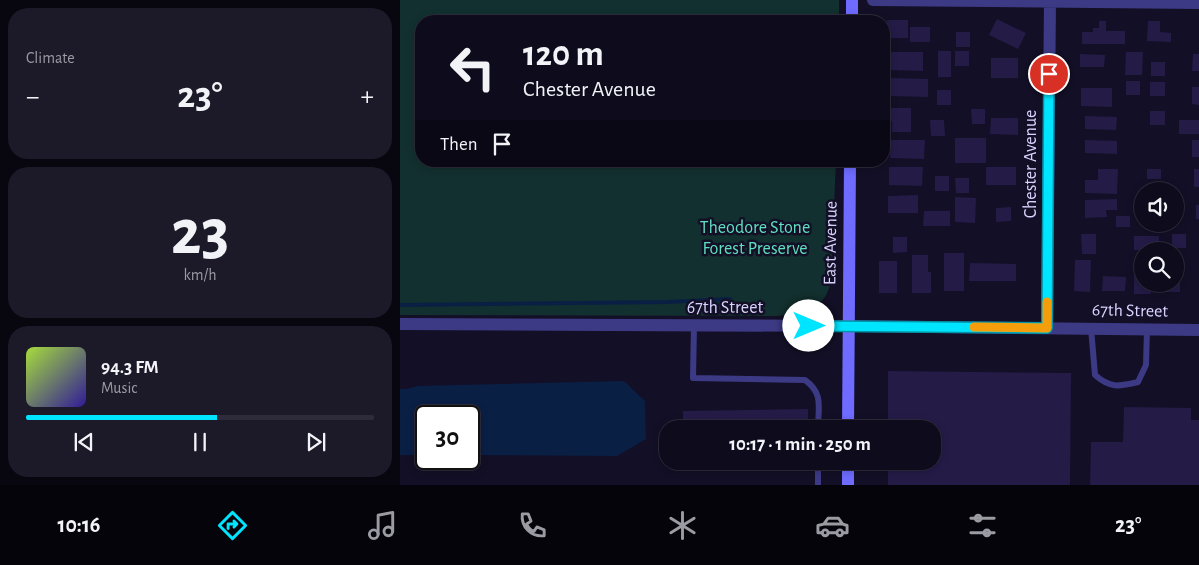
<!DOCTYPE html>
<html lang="en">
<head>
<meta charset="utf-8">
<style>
	:root { --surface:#0e0b1c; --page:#1c1929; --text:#f1f3f6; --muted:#9b9ba3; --line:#2e2b3b; --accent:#00e5ff }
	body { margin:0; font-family:"Alegreya Sans",sans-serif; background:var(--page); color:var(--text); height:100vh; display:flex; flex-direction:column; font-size:19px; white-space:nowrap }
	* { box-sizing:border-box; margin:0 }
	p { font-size:16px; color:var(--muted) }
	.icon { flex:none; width:28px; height:28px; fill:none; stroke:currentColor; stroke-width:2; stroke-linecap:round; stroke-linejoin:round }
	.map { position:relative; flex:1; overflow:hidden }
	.details { display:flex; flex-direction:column; gap:8px; padding:8px; background:#08060f; width:400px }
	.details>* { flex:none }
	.top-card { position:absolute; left:15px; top:15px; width:475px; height:152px; border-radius:20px; box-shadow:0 2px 8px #0003,0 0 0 1px var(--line); background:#0e0b1c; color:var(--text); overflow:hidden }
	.tools { position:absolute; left:734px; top:182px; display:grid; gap:10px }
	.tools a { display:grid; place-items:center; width:50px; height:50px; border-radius:50%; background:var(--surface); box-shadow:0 2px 8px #0003,0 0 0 1px var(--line); font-size:25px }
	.speed { position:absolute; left:15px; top:405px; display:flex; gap:10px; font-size:25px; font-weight:700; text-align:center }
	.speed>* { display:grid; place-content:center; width:65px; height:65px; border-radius:50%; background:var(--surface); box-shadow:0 2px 8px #0003,0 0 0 1px var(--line); line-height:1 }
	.speed .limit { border:2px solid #111; border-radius:8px; background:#fff; color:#111 }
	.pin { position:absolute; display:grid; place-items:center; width:42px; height:42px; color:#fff; margin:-21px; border:2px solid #fff; border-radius:50%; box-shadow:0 1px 5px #0007 }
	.me { position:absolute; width:55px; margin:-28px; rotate:90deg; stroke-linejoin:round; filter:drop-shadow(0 0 4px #0008) }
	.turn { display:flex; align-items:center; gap:18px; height:105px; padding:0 25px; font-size:22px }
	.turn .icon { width:65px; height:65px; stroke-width:2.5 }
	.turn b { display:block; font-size:35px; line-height:42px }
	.then { display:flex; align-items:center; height:48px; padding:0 25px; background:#0003; gap:10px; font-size:19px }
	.big { font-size:38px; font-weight:600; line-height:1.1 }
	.details .tile { flex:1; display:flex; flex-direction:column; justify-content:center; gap:8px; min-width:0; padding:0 18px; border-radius:20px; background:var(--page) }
	.details .dial { align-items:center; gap:0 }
	.dial b { font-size:65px; line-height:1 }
	.song { display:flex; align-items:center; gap:15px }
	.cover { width:60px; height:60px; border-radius:8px; background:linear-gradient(135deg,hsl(80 70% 55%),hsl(250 70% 35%)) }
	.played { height:5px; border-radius:2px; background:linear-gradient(90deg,var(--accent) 55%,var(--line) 55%) }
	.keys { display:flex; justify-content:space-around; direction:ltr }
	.heat { display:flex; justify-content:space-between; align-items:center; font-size:28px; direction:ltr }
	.trip { position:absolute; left:259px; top:420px; width:282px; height:50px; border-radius:20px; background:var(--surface); box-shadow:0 2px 8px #0003,0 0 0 1px var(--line); font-weight:600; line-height:50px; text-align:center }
	.tabs { display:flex; height:80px; justify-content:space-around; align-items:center; background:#06040b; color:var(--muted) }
	.tabs .icon { width:35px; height:35px }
	.tabs .selected { color:var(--accent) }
	.tabs b { font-size:22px; color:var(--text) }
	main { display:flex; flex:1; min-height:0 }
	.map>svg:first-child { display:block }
</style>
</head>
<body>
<main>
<section class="details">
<div class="tile"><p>Climate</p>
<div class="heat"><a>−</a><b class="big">23°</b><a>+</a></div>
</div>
<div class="tile dial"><b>23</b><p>km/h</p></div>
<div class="tile">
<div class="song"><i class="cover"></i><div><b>94.3 FM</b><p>Music</p></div></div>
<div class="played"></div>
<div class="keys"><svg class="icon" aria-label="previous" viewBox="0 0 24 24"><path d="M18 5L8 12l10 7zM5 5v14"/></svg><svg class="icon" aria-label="pause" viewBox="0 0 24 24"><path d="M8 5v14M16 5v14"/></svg><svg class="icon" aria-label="next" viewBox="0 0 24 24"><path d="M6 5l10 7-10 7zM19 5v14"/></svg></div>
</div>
</section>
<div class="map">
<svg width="799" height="485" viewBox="0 0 799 485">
	<rect width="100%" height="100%" fill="#130f26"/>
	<path fill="#12302f" d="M 0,0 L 439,0 L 439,21 L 21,21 L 21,161 L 436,161 L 431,277 C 429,309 403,313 377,316 L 0,315 Z"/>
	<path fill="#0a1f44" d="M 224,381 L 245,401 L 246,439 L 217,456 L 69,455 L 69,416 L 26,416 L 26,455 L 0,455 L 0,389 L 6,389 L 18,386 Z"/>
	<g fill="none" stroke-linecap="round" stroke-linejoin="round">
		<path stroke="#0a1f44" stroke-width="4" d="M 0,305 L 267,302 L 330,299"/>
	</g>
	<path fill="#241b47" d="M 597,19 L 626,33 L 618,49 L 589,35 Z
		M 487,20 L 508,20 L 508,38 L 487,38 Z
		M 699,21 L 706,21 L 706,31 L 725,31 L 725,44 L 682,44 L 682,32 L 693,32 L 693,28 L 699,28 Z
		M 748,21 L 760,21 L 760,32 L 771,33 L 771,42 L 747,41 Z
		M 510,27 L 530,27 L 530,42 L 510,42 Z
		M 556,32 L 570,32 L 570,47 L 556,47 Z
		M 538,51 L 551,51 L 551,77 L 538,77 Z
		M 555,51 L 569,51 L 569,66 L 555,66 Z
		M 489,52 L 523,52 L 523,71 L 489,70 Z
		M 726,52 L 743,52 L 742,75 L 725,75 Z
		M 680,54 L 705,55 L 704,67 L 680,67 Z
		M 793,54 L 799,54 L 799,71 L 792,71 Z
		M 591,58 L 618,58 L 618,78 L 591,78 Z
		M 751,62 L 765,62 L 765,76 L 751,76 Z
		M 489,78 L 528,79 L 528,97 L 488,96 Z
		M 726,81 L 740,81 L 740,95 L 726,95 Z
		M 750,82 L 765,82 L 765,96 L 750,96 Z
		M 792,87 L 799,87 L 799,105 L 792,104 Z
		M 681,88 L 712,88 L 712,107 L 681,106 Z
		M 537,90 L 551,90 L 551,105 L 537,105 Z
		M 487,108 L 511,108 L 511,132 L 492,132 L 492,121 L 487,122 Z
		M 571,109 L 585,109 L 585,124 L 572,124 Z
		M 750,111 L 765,111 L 765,125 L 750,125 Z
		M 685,116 L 717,117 L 716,130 L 685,129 Z
		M 591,118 L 618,118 L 618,135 L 590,134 Z
		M 530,120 L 544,120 L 545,136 L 531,136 Z
		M 779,120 L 799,120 L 799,134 L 779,134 Z
		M 555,138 L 586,138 L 586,163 L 555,163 Z
		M 491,140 L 525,140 L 524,159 L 490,158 Z
		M 685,140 L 717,141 L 717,154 L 685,153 Z
		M 792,140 L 799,140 L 799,157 L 792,157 Z
		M 489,167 L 523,167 L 522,186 L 489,185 Z
		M 586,167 L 616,167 L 616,185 L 586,185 Z
		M 698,169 L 718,169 L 717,194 L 685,193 L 685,180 L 698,180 Z
		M 747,169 L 761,169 L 761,179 L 747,179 Z
		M 794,169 L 799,169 L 799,187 L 794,187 Z
		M 535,176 L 549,176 L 549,191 L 535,191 Z
		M 555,178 L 569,178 L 569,193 L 556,193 Z
		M 518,195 L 518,213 L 488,213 L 488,196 Z
		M 555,197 L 576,198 L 575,223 L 555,222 Z
		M 717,199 L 717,210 L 706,210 L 707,217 L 685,218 L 685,200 Z
		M 796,205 L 799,205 L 799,219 L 796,219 Z
		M 611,207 L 611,221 L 596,222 L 596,208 Z
		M 524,211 L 550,211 L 550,226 L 523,226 Z
		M 716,216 L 730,216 L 730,227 L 716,227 Z
		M 681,234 L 696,234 L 696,254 L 682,254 Z
		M 772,234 L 786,234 L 786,248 L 772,248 Z
		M 734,236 L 759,236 L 759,250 L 734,250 Z
		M 493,237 L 507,237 L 507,252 L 493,253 Z
		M 544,253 L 564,253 L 564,291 L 544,291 Z
		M 512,255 L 528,255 L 528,272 L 531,272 L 531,293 L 512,293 Z
		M 675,260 L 691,260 L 690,292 L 674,291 Z
		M 479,261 L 497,261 L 497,293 L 479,293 Z
		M 570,263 L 616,264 L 616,281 L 569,281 Z
		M 775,274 L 780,274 L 780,292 L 764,292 L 764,284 L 775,284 Z
		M 734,275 L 742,275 L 742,284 L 751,284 L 751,294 L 734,294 Z
		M 703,276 L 726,277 L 725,291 L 702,291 Z
		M 488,371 L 671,373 L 670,485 L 488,485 L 488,461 L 532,461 L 532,429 L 488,429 Z
		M 724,407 L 791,408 L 791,420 L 799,420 L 799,485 L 690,485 L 691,442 L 723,442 Z
		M 408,409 L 408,429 L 283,429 L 283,411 Z
		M 283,461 L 409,461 L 409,465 L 283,467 Z"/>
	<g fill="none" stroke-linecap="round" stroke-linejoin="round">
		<path stroke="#3d3a85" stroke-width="6" d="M 294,325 L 293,378 L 405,380 C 424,394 418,407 418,429
			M 691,328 L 695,375 C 710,388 718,387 738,382 L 746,365 L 747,329
			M 418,485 L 418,461"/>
		<path stroke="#3d3a85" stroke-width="12" d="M 473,0 L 799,3
			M 0,324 L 448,326 L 799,330
			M 647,328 L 650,0"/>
		<path stroke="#6f6bff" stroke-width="12" d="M 452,21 L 452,0
			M 448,429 L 450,161
			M 448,461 L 448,485"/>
	</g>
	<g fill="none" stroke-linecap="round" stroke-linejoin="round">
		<g stroke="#0095a6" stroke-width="12">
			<path id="route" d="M 409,326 L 647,328 L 649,74"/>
		</g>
		<use href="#route" stroke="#00e5ff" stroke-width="9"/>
		<path stroke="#f59e0b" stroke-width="9" d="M 574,327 L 647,328 L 647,302"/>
	</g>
	<g text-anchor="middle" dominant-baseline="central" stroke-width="5" stroke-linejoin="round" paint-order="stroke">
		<g font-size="18" fill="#d9d4ff" stroke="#130f26">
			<text transform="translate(631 164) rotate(-90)">Chester Avenue</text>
			<text transform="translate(431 243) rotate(-89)">East Avenue</text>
			<text x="325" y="308">67th Street</text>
			<text transform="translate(730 311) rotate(1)">67th Street</text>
		</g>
		<g font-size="18" fill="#5fe0c0" stroke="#130f26">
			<text x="355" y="228">Theodore Stone<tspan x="355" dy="21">Forest Preserve</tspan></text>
		</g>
	</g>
</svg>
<div class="tools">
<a><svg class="icon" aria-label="sound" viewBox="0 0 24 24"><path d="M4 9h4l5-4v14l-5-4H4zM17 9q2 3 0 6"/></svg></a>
<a><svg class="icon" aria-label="search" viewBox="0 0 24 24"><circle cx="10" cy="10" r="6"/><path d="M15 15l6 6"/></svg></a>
</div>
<div class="speed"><div class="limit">30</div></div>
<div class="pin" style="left:649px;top:74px;background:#d93025"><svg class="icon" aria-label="arrive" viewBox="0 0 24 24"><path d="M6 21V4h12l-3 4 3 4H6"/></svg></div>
<svg class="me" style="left:409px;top:326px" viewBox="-20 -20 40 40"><circle r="19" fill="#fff"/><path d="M0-13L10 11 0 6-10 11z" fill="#00e5ff"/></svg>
<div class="trip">10:17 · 1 min · 250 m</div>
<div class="top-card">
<div class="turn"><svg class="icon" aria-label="left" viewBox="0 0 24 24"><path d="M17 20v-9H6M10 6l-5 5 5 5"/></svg><div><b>120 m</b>Chester Avenue</div></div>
<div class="then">Then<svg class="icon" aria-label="arrive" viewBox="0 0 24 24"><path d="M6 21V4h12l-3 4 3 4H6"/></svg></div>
</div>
</div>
</main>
<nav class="tabs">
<b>10:16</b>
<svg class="icon selected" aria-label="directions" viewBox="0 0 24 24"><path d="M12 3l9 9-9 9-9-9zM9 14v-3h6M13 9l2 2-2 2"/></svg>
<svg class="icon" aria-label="music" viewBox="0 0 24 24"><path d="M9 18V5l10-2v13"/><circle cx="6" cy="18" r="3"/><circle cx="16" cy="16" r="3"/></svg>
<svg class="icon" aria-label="phone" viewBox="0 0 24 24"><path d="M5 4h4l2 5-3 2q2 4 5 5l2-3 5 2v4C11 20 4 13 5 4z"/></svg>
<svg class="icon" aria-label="climate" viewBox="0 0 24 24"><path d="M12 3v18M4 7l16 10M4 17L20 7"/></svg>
<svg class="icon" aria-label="car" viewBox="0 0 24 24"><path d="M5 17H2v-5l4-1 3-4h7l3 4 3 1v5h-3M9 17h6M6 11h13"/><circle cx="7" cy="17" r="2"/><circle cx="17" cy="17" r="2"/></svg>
<svg class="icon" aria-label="filters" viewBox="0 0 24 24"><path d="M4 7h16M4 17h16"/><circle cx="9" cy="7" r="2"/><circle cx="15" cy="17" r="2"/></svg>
<b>23°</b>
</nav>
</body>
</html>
